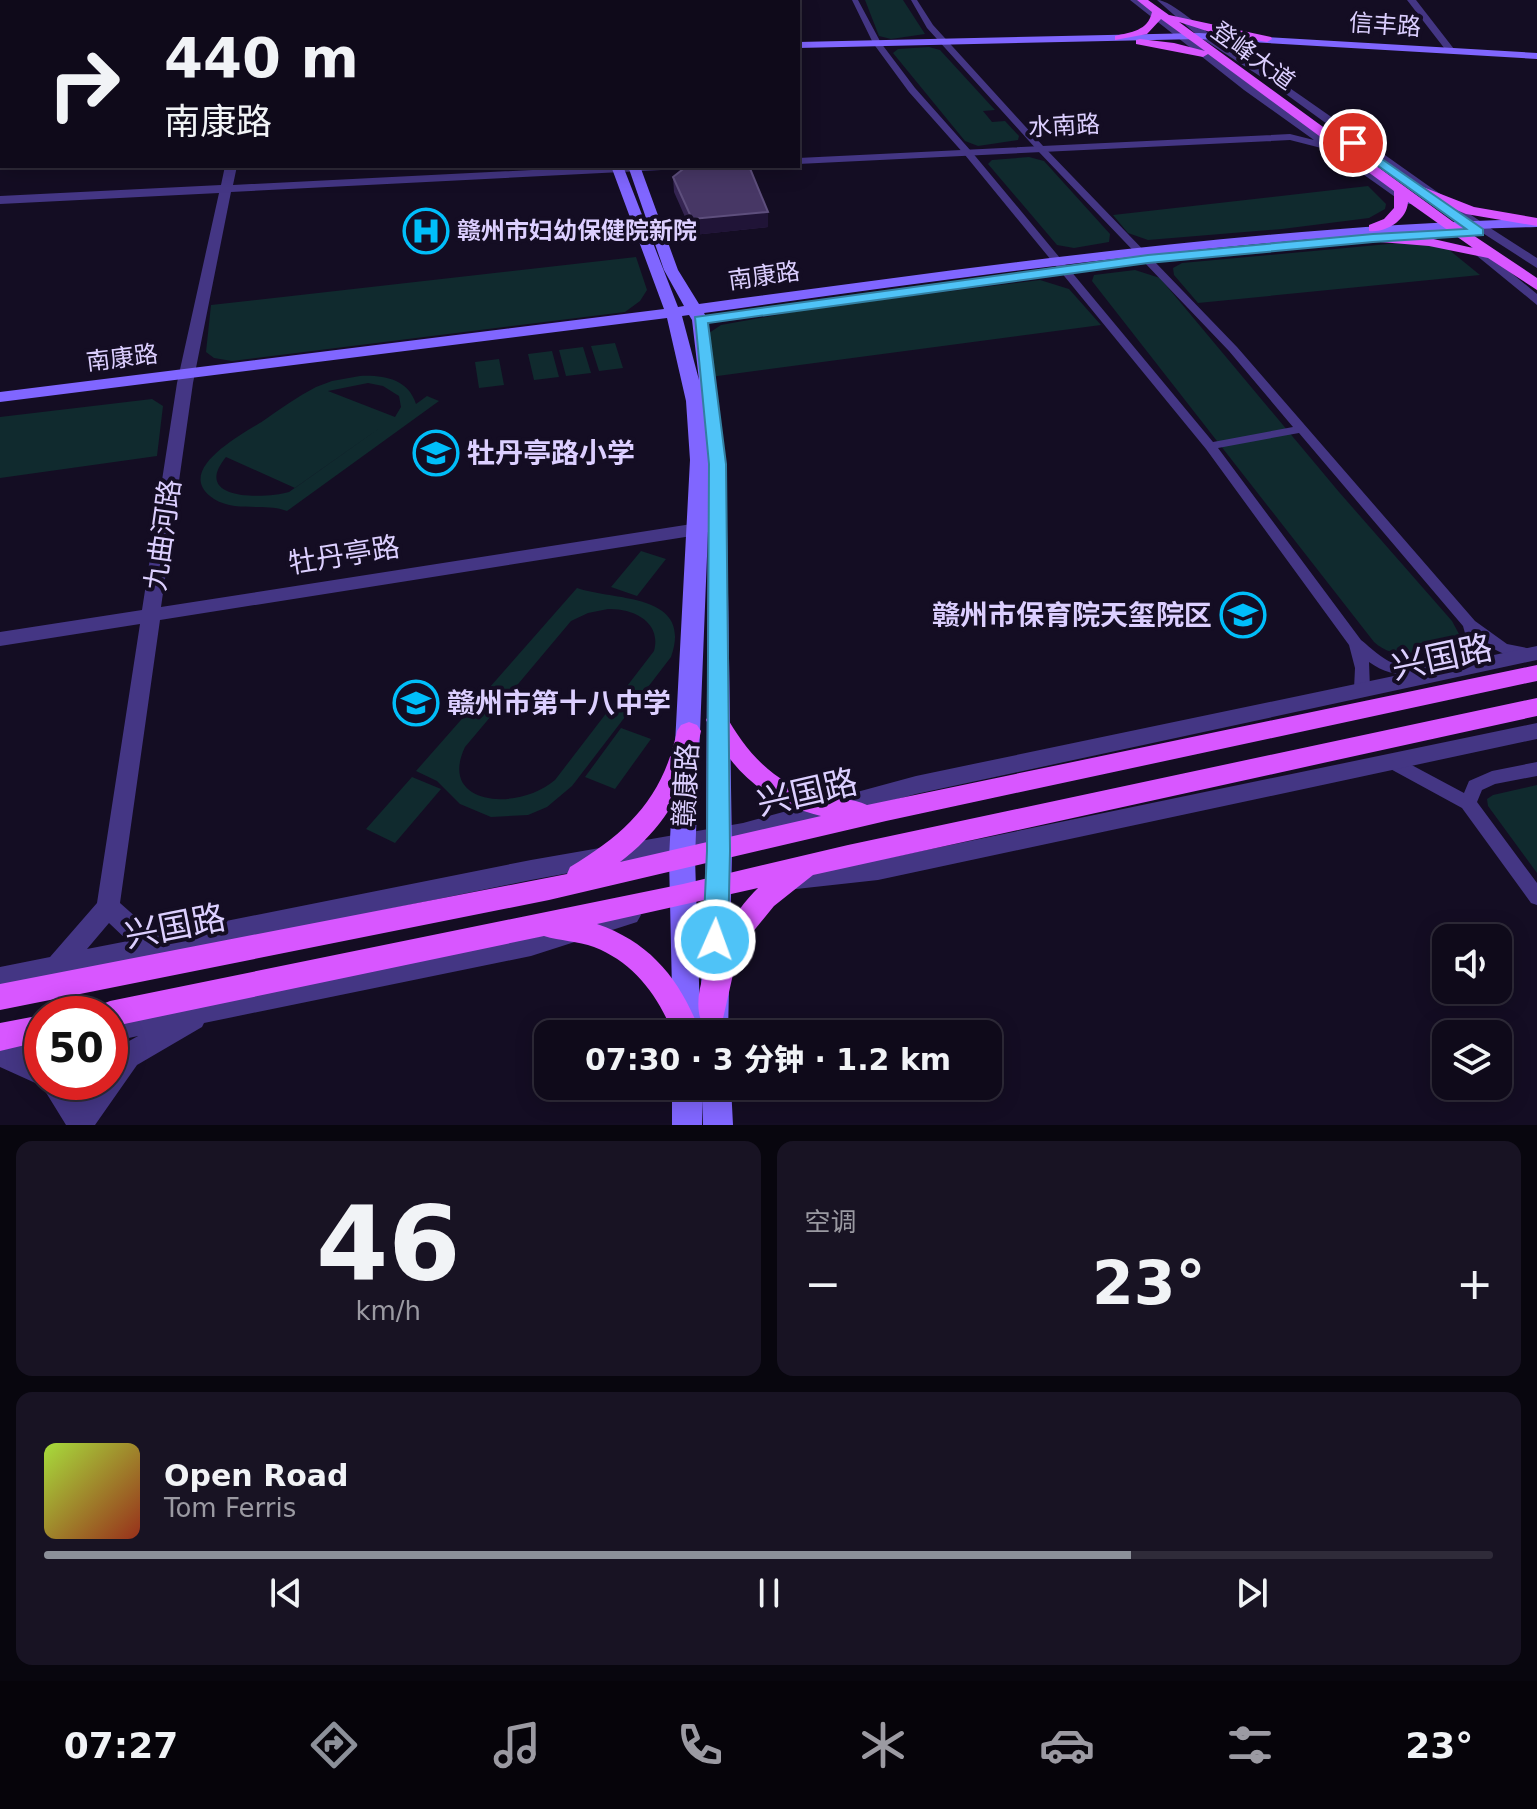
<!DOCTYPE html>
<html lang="zh">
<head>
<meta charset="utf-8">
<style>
	:root { --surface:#0f0a1a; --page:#181323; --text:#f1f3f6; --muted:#9b9aa2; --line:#2f2b39; --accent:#8c9099 }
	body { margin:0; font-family:"DejaVu Sans","Noto Sans SC",sans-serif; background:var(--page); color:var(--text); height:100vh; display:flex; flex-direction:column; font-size:30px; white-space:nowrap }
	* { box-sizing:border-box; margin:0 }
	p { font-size:26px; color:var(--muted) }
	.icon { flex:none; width:44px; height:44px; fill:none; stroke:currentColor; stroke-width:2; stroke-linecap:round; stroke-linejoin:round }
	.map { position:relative; height:1125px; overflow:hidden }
	.drawer { display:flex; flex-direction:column; gap:16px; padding:16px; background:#08060e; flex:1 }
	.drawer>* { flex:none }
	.guide { position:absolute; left:0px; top:0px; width:800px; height:168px; box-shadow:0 4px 20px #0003,0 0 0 2px var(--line); background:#0f0a1a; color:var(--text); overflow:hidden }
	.controls { position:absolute; left:1432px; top:924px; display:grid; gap:16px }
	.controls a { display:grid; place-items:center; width:80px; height:80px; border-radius:16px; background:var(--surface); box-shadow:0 4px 20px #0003,0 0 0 2px var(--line); font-size:40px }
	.speed { position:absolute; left:24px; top:996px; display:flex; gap:16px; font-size:40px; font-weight:700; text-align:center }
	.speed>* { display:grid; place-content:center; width:104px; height:104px; border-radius:50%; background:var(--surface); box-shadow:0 4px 20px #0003,0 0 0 2px var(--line); line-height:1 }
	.speed .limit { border:12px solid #d22; background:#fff; color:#111 }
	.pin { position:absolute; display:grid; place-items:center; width:68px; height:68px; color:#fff; margin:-34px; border:4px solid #fff; border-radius:50%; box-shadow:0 2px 8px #0007 }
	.me { position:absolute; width:88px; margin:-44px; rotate:2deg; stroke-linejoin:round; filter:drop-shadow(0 0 6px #0008) }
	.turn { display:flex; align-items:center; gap:28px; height:168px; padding:0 32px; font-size:36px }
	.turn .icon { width:104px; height:104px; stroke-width:2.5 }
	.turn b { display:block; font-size:56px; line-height:68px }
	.big { font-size:60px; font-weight:800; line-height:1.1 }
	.drawer .tile { flex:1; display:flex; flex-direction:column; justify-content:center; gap:12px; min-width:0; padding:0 28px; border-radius:16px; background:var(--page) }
	.drawer .dial { align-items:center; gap:0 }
	.dial b { font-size:104px; line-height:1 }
	.song { display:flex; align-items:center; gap:24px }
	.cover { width:96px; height:96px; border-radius:12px; background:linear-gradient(135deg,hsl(80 70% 55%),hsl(10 70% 35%)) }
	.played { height:8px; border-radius:4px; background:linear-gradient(90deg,var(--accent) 75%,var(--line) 75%) }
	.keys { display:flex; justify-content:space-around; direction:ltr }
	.heat { display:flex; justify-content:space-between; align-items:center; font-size:44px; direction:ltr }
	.drawer .tiles { flex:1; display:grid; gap:16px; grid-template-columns:1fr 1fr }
	.tile:last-child { grid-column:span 2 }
	.trip { position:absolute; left:534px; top:1020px; width:468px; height:80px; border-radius:16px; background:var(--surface); box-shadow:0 4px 20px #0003,0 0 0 2px var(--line); font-weight:800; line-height:80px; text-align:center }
	.tab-bar { display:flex; height:128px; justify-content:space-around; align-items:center; background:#06040a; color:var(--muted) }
	.tab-bar .icon { width:56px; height:56px }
	.tab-bar .current { color:var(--accent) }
	.tab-bar b { font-size:36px; color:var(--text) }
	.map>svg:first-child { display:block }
</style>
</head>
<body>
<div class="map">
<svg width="1537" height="1125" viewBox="0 0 1537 1125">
	<rect width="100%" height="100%" fill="#140d23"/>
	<path fill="#102a2e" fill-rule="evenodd" d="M 865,0 L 903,0 L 925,34 L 891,39 L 879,36 Z
		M 929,47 L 940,50 L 995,110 L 983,111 L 992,122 L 1005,121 L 1019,136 L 1018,140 L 978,146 L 965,141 L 893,53 L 898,49 Z
		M 1029,157 L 1044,161 L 1110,234 L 1109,242 L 1074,248 L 1057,245 L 988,164 L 992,160 Z
		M 1368,186 L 1386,204 L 1385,209 L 1369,218 L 1282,229 L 1148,240 L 1128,233 L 1113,215 Z
		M 1410,242 L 1448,249 L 1480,275 L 1198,303 L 1174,275 L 1173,268 L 1182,263 Z
		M 636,257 L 647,290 L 640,301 L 625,312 L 232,361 L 214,358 L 206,352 L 211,305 Z
		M 1135,270 L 1160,278 L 1339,492 L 1452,621 L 1459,634 L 1456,644 C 1430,653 1397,663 1374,642 L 1092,281 L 1094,275 Z
		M 1040,280 L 1069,289 L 1101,325 L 710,377 L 703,337 L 721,325 L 816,308 Z
		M 615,343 L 623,368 L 599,371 L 591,346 Z
		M 583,347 L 591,373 L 566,376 L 559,350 Z
		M 552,351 L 559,377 L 534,380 L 528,354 Z
		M 499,359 L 504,385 L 479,388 L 475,362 Z
		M 360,376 C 384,375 408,379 416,404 L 427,396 L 439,401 L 287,511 C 264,502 237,513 214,499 C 171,471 243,434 263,421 C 280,409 297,397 316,387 L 332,381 ZM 368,383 L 383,386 L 399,396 L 401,407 L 395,417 L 328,391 ZM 391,420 L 289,492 C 265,499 190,501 226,457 L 295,488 Z
		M 152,399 L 163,406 L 157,456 L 0,478 L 0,417 Z
		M 641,551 L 666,559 L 637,596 L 611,587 Z
		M 577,588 C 613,601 694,592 671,657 L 572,786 L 547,807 L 528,815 L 491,817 L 460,804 L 437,781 L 416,771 ZM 608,609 C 633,608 662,622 654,651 L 555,780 C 518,812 437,806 465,747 L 571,621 L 588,613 Z
		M 621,728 L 651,739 L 615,789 L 585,777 Z
		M 412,777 L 441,789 L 395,843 L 366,829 Z
		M 1537,785 L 1537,873 L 1488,806 L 1487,799 L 1493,795 Z"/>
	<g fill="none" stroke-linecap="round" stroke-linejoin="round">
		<path fill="#443684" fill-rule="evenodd" d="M 732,0 L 738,0 L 738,2 L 732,2 Z
			M 852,0 L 858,0 L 881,43 L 915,88 L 971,151 L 1213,442 L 1293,427 L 1229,351 L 1038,151 L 927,28 L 911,0 L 917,0 L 933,25 L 1044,147 L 1237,347 L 1475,621 L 1507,644 L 1537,650 L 1537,658 C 1517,661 1498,653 1483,642 L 1475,661 C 1440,672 1402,686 1369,662 L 1370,689 L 1368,693 L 1356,693 L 1354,689 L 1355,668 L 1349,645 L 1206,449 L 965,155 L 909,92 L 873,43 ZM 1299,433 L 1463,626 L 1468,644 L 1464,653 C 1444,660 1415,671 1393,663 C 1382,659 1371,648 1361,640 L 1218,448 Z
			M 1391,754 L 1464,793 L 1469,781 L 1492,771 L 1537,762 L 1537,776 L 1495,784 L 1482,790 L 1477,802 L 1537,883 L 1537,905 L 1531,903 L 1462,808 L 1385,766 L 1383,761 L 1385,756 Z"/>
		<path fill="#443684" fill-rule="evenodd" d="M 1130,0 L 1140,0 L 1252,86 L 1413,198 L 1413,204 L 1405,204 L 1329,150 L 1290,140 L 798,164 L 798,158 L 1290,134 L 1314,140 L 1244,90 Z
			M 1157,0 C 1172,0 1206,33 1222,43 C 1329,111 1429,191 1537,258 L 1537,268 L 1433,201 L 1272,84 L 1198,36 Z
			M 1407,0 L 1416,0 L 1454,49 L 1454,53 L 1448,53 Z
			M 225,166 L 237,166 L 233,185 L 611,166 L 687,166 L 681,169 L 231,192 L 193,383 L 161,607 L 698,523 L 707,529 L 698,535 L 160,620 L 120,903 L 156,935 L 531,860 L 743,823 L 916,776 L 1537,646 L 1537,660 L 916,794 L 743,841 L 531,880 L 0,989 L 0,967 L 50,957 L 97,903 L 140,624 L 0,646 L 0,632 L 142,610 L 177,383 L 219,193 L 0,204 L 0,196 L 221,185 ZM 109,923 L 128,941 L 87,949 Z
			M 1476,244 L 1537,294 L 1537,305 L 1471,251 L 1470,248 Z
			M 1537,723 L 1537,739 L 878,880 L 787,890 L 779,887 L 775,880 L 779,873 L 787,870 L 878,860 Z
			M 629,905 L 637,908 L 641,915 L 637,922 L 531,956 L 204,1023 L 202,1027 L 137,1065 L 95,1125 L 66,1125 L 42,1086 L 0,1067 L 0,1040 L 42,1032 L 42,1056 L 37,1057 L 42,1060 L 42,1082 L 69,1082 L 81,1099 L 93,1082 L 110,1082 C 110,1053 113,1050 138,1036 L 110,1042 L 110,1018 L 531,934 Z"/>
		<path fill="#8066ff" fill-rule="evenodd" d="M 600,0 L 610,0 L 599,2 Z
			M 1199,33 L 1537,53 L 1537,59 L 1199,39 L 798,48 L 798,42 Z
			M 0,65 L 2,65 L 2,71 L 0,71 Z
			M 611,166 L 623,166 L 678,307 L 684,306 L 664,270 L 628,166 L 640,166 L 678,270 L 699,304 C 978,267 1255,226 1537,219 L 1537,227 C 1257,234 981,275 704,313 L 708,320 L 726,464 L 732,851 L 728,1034 L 673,1034 L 669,858 L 690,460 L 686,401 L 667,318 L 0,402 L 0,392 L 664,309 ZM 689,315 L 692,320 L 699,380 L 682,316 ZM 708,531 L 706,851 L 700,1014 L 695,858 Z
			M 672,1086 L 731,1086 L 733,1125 L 703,1125 L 702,1099 L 702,1125 L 672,1125 Z"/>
		<path fill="#d856ff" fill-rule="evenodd" d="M 0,0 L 7,0 L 0,4 Z
			M 1137,0 L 1148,0 L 1169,15 L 1271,37 L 1272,39 L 1267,42 L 1213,33 L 1179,22 L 1452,221 L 1537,278 L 1537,290 L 1488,258 L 1429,246 L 1368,241 L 1368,235 L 1373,234 L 1429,238 L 1473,248 L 1408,202 C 1407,220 1386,233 1369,231 L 1369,225 L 1384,219 L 1394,208 L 1394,191 L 1208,54 L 1203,57 L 1136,44 L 1136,40 L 1140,39 L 1174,43 L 1205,51 L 1161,19 L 1147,34 L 1115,40 L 1115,36 C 1131,32 1148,31 1152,12 Z
			M 1423,187 L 1474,207 L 1537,218 L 1537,226 L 1466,214 L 1418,194 L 1416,191 Z
			M 1537,665 L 1537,681 L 886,821 L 549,900 L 0,1010 L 0,984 L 567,874 L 570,867 C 627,833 663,798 677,731 L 681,725 L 689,722 L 697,725 L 701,731 C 690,784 664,829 620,862 L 821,816 C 766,803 730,770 706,720 L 709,714 L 717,711 L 725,714 C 746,752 774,784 818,795 C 834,799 853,798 867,805 Z
			M 1537,698 L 1537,716 L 813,875 L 774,906 L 747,939 L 734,970 L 722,1023 L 712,1027 L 702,1023 C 685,985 731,914 758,888 L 597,924 C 652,943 681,981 701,1034 L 673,1034 C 659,996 633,962 594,947 C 578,941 560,941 544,936 L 110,1027 L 110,1014 L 96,1014 L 100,1005 L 110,1001 L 683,884 L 848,845 Z
			M 42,1015 L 42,1041 L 0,1051 L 0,1023 Z"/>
	</g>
	<path fill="#352552" d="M 673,177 L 768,227 L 693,235 L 674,192 Z"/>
	<path fill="#201437" d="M 768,212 L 768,227 L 693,235 L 692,219 Z"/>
	<path fill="#473765" stroke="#5e4f7d" stroke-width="2" d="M 687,166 L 749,166 L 768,212 L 692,219 L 673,177 Z"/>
	<path fill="#4fc3f7" stroke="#337fa1" stroke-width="2" d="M 1353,139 L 1483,229 L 1483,235 L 1373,242 L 1148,263 L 708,323 L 726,464 L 730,851 L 728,940 L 724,948 L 715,951 L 707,948 L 703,940 L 707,851 L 709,464 L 695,317 L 1148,255 L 1373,234 L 1466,229 L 1349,145 L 1348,143 Z"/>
	<defs>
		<g id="hospital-ring" transform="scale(2.3)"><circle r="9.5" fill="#140d23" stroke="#00befa" stroke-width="1.5"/><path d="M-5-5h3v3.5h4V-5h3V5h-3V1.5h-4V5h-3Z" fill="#00befa"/></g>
		<g id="school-ring" transform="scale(2.3)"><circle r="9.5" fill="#140d23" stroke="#00befa" stroke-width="1.5"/><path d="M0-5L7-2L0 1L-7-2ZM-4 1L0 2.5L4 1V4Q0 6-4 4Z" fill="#00befa"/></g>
	</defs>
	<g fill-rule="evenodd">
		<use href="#hospital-ring" x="426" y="231"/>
		<use href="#school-ring" x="436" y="453"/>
		<use href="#school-ring" x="1243" y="615"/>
		<use href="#school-ring" x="416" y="703"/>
	</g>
	<g text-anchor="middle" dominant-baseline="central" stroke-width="8" stroke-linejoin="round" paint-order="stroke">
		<g font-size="24" fill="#dccfff" stroke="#140d23">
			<text transform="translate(1385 25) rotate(4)">信丰路</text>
			<text transform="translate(1253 56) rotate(36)">登峰大道</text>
			<text transform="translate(1064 126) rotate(-3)">水南路</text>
			<text transform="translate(764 276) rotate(-8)">南康路</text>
			<text transform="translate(122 358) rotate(-7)">南康路</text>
		</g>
		<g font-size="24" font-weight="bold" fill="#dccfff" stroke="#140d23" text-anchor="start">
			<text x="457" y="231">赣州市妇幼保健院新院</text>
		</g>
		<g font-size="28" font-weight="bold" fill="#dccfff" stroke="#140d23" text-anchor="start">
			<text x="467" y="453">牡丹亭路小学</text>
			<text x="1212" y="615" text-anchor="end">赣州市保育院天玺院区</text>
			<text x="447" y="703">赣州市第十八中学</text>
		</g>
		<g font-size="28" fill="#dccfff" stroke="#140d23">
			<text transform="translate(163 535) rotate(-82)">九曲河路</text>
			<text transform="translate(344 555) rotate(-9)">牡丹亭路</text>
			<text transform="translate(686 785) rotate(-87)">赣康路</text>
		</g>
		<g font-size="34" fill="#dccfff" stroke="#140d23">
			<text transform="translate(1442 657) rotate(-12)">兴国路</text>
			<text transform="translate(807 792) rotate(-13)">兴国路</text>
			<text transform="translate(175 926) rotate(-11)">兴国路</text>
		</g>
	</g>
</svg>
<div class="controls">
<a><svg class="icon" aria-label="sound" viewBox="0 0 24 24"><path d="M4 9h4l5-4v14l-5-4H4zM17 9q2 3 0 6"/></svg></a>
<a><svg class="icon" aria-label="layers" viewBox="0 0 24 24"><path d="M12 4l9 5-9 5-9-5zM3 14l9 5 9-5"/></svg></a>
</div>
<div class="speed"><div class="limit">50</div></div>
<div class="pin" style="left:1353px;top:143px;background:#d93025"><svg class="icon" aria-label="arrive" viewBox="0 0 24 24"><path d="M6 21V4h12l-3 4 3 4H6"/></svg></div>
<svg class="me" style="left:715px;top:940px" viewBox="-20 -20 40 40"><circle r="17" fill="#4fc3f7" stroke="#fff" stroke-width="3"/><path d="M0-11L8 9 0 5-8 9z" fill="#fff"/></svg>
<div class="trip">07:30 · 3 分钟 · 1.2 km</div>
<div class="guide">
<div class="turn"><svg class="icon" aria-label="right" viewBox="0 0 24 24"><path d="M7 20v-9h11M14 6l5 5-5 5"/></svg><div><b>440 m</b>南康路</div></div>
</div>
</div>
<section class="drawer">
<div class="tiles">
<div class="tile dial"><b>46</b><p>km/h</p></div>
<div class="tile"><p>空调</p>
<div class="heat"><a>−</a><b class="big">23°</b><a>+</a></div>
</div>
<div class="tile">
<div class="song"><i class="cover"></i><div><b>Open Road</b><p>Tom Ferris</p></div></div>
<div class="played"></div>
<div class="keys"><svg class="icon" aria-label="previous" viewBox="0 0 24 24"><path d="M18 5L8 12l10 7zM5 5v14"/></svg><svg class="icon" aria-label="pause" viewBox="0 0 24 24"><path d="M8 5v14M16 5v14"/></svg><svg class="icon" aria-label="next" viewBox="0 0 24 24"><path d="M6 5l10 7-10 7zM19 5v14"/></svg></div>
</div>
</div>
</section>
<nav class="tab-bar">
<b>07:27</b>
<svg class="icon current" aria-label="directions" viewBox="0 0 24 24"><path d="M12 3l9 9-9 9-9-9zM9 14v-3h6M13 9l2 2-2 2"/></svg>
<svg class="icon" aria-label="music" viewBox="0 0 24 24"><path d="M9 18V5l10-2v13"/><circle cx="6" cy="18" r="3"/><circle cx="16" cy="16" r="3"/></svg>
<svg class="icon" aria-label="phone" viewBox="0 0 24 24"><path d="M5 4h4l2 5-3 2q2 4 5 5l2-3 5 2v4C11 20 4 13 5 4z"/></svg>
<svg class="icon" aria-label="climate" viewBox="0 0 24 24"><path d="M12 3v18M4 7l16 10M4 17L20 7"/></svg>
<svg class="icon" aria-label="car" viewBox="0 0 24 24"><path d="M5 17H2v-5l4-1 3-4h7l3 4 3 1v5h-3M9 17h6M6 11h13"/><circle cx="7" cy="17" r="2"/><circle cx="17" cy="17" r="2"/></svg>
<svg class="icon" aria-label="filters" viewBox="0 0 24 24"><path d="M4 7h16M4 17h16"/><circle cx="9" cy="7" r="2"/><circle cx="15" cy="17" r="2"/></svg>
<b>23°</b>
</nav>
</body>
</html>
